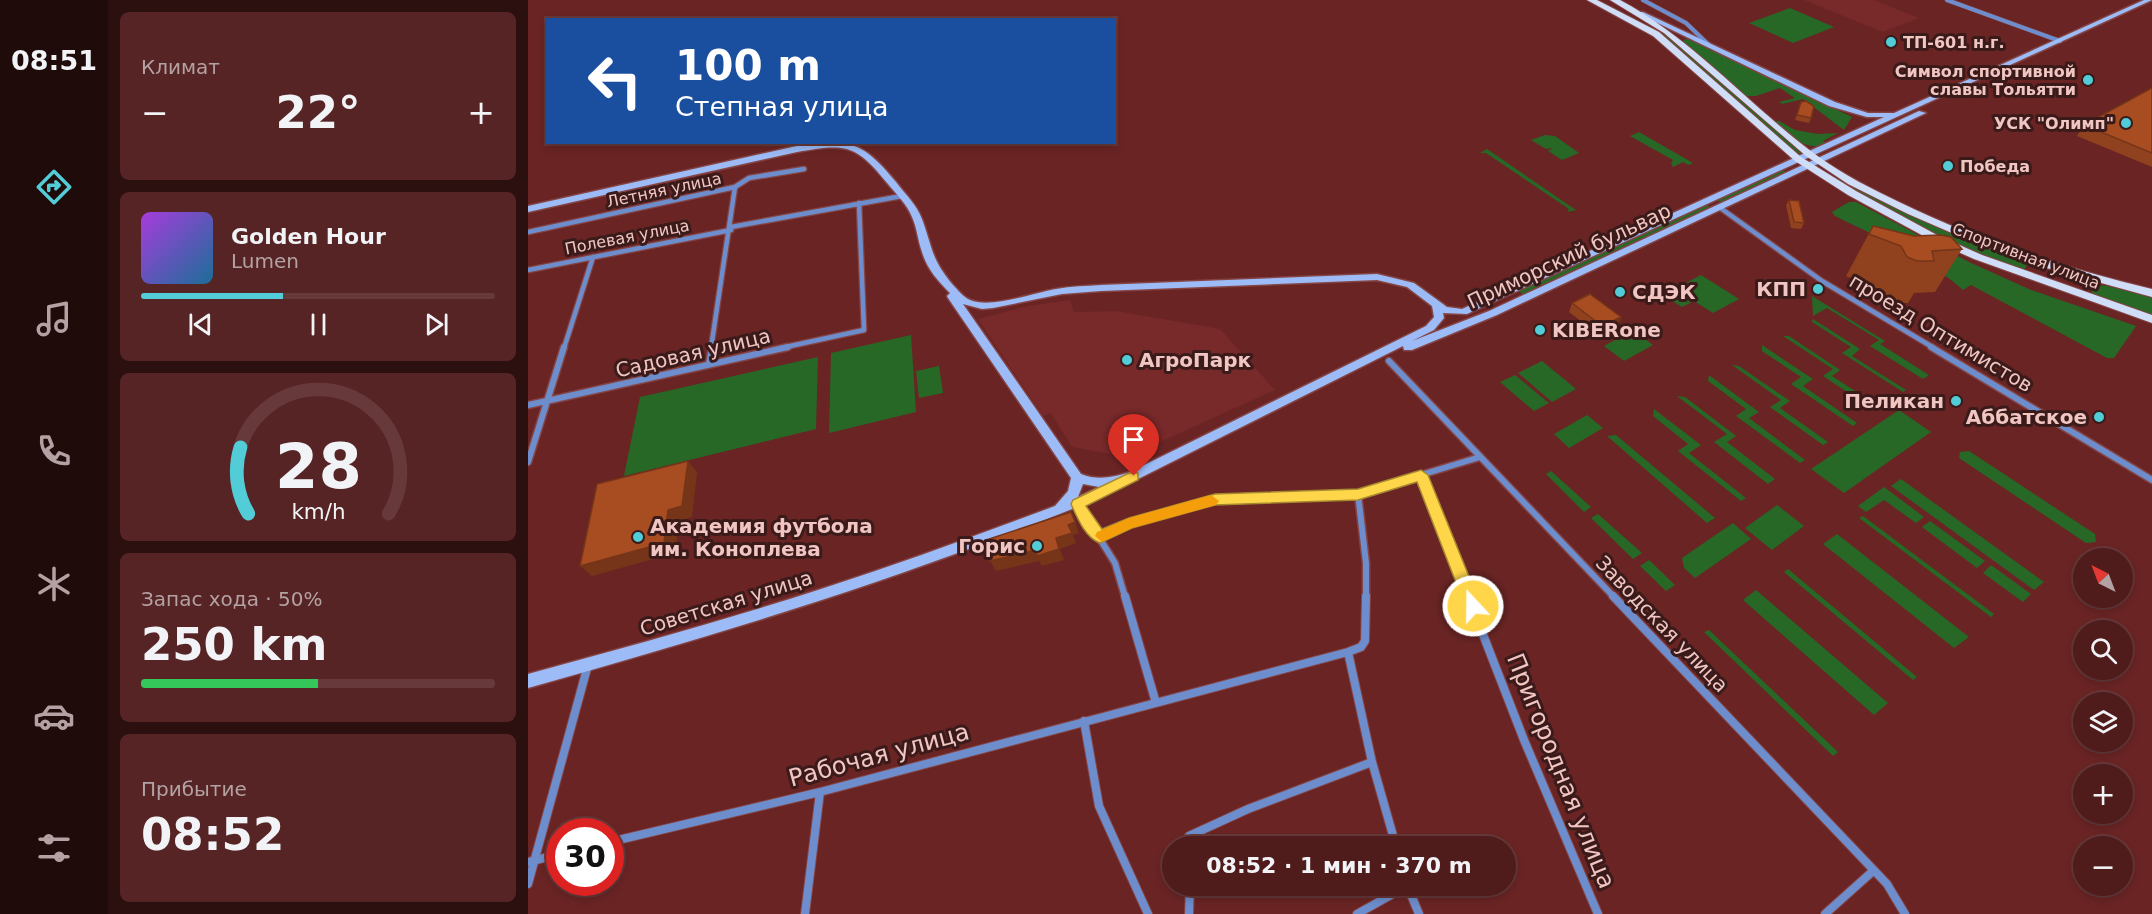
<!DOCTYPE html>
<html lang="ru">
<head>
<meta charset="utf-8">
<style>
	:root { --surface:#501b1b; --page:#562424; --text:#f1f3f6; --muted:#b4a1a3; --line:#67393a; --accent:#52ccd6 }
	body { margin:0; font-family:"DejaVu Sans",sans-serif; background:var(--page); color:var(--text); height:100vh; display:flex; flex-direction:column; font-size:22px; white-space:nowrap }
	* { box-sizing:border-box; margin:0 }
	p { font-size:20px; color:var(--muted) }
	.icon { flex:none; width:33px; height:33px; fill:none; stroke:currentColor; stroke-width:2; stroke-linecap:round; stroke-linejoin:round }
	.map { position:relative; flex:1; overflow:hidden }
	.panel { display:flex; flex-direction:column; gap:12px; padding:12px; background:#2c0f0f; width:420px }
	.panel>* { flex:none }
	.hud { position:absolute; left:18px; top:18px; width:570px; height:126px; border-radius:0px; box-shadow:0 3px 9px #0003,0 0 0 2px var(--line); background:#1a4fa0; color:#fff; overflow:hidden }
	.needle { width:39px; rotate:318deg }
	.buttons { position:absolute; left:1545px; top:548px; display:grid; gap:12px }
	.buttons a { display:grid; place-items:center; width:60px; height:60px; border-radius:50%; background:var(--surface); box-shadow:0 3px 9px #0003,0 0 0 2px var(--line); font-size:30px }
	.speed { position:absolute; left:18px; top:818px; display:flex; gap:12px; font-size:30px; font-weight:700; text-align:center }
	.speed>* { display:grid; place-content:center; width:78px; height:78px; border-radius:50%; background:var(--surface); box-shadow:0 3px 9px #0003,0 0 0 2px var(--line); line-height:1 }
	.speed .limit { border:9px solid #d22; background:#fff; color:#111 }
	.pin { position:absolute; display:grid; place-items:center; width:51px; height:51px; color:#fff; margin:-62px -26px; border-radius:50% 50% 50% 0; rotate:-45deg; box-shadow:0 0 6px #0007 }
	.pin .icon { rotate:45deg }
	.me { position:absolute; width:66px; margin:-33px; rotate:339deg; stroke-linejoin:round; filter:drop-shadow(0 0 4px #0008) }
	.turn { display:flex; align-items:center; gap:21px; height:126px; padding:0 30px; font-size:27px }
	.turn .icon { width:78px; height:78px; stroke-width:2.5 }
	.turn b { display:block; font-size:42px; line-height:51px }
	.big { font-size:45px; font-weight:600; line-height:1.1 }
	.panel .widget { flex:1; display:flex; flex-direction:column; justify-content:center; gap:9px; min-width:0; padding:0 21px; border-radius:9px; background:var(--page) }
	.panel .dial { align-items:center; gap:0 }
	.dial svg { height:156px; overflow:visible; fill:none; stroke:var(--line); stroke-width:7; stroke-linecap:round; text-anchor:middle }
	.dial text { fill:var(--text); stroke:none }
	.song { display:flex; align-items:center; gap:18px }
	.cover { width:72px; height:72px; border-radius:9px; background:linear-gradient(135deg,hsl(280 70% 55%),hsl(200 70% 35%)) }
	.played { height:6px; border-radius:3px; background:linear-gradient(90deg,var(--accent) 40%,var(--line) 40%) }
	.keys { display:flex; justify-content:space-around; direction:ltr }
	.heat { display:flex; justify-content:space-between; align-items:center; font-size:33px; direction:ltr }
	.charge { height:9px; border-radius:4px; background:linear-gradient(90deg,#34c759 50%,var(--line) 0) }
	.trip { position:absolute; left:634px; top:836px; width:354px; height:60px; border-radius:30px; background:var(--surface); box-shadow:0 3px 9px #0003,0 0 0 2px var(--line); font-weight:600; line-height:60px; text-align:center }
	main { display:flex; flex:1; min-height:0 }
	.menu { display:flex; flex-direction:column; width:108px; justify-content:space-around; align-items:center; background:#200b0b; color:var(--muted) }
	.menu .icon { width:42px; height:42px }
	.menu .selected { color:var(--accent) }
	.menu b { font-size:27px; color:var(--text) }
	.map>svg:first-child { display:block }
</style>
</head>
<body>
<main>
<nav class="menu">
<b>08:51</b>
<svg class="icon selected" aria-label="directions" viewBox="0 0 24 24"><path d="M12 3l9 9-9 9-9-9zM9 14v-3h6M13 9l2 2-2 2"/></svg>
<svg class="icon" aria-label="music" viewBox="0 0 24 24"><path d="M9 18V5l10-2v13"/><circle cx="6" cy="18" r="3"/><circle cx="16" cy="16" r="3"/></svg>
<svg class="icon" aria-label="phone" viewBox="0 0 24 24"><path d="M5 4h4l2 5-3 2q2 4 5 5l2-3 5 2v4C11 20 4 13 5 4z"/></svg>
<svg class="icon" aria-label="climate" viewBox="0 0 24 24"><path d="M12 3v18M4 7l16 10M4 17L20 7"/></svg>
<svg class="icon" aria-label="car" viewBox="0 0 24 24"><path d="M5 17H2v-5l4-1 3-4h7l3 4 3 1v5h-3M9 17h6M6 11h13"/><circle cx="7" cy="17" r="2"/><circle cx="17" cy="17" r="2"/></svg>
<svg class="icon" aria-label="filters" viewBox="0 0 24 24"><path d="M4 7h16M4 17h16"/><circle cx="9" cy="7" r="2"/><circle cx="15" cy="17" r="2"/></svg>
</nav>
<section class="panel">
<div class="widget"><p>Климат</p>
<div class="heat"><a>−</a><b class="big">22°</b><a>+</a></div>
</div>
<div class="widget">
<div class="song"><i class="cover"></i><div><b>Golden Hour</b><p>Lumen</p></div></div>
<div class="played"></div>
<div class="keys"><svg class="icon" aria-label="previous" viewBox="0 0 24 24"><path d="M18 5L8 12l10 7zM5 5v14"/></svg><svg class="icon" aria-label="pause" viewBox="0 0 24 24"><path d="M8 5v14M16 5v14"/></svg><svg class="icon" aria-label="next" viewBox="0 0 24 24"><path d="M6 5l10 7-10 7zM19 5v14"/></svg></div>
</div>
<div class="widget dial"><svg viewBox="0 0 100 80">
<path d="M14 69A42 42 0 1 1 86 69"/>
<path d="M14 69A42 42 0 0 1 10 35" stroke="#52ccd6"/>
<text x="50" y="56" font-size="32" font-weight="700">28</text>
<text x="50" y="72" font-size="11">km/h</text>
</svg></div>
<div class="widget"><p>Запас хода · 50%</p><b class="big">250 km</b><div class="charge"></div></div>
<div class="widget"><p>Прибытие</p><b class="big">08:52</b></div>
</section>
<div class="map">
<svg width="1624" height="914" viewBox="0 0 1624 914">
	<rect width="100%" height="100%" fill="#6a2424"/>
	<path fill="#78292a" d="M 1276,0 L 1346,0 L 1391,18 L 1355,32 Z
		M 542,300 L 546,312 L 589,311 L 692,329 L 747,390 L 599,457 L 544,447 L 523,413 L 515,416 L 450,319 L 500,306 Z"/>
	<path fill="#276826" d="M 1262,8 L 1306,27 L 1265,43 L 1221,23 Z
		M 1130,29 L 1170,61 L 1274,154 L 1268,153 L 1127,30 Z
		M 1157,39 L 1162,40 L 1324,117 L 1316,130 L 1275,99 L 1254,104 L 1251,102 L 1267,98 L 1252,88 L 1228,96 L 1216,96 L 1154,42 Z
		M 1246,121 L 1251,121 L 1267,130 L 1290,134 L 1310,133 L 1295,141 L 1298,143 C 1277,154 1261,134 1246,121 Z
		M 1111,132 L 1165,163 L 1161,165 L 1155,162 L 1145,167 L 1143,163 L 1145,160 L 1102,136 Z
		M 1017,135 L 1027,136 L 1051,153 L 1034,160 L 1020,151 L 1025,148 L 1018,149 L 1003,140 Z
		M 959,149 L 1042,206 L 1048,210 L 1039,212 L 1041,209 L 958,153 L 952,153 Z
		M 1253,170 L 1259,172 L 1193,202 L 1188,200 Z
		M 1313,178 L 1403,224 L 1500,263 L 1495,272 L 1412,237 L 1307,180 Z
		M 1321,202 L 1328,202 L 1441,262 L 1503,290 L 1608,326 L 1586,358 L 1579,358 L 1443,285 L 1435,290 C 1398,257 1351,238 1307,216 L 1304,212 Z
		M 1177,204 L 1182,207 L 995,295 L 991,291 Z
		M 1173,275 L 1211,299 L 1185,313 L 1166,301 L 1154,307 L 1135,295 Z
		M 1567,285 L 1580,286 L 1624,297 L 1624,316 L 1565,295 L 1563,290 Z
		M 1284,296 L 1357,341 L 1352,344 L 1401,375 L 1395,379 L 1342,346 L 1351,340 L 1299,308 L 1285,316 Z
		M 1285,319 L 1332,349 L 1324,356 L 1378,390 L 1375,392 L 1314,353 L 1323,347 L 1284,322 Z
		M 1105,330 L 1125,345 L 1096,361 L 1076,346 Z
		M 383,335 L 388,412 L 301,433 L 303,353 Z
		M 1255,336 L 1261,336 L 1312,370 L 1304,376 L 1353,408 L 1348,411 L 1295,376 L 1305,369 Z
		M 1234,345 L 1285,379 L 1275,386 L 1329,423 L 1325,426 L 1263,384 L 1273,377 L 1234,351 Z
		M 290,357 L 288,429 L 96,476 L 112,397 Z
		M 1014,361 L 1048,389 L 1024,402 L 990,373 Z
		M 1204,365 L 1211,366 L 1262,401 L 1252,408 L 1300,442 L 1295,445 L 1242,407 L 1253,400 Z
		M 411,366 L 415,393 L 391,398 L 388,371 Z
		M 987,375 L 1021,403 L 1006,411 L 972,382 Z
		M 1181,375 L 1231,412 L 1221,418 L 1277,460 L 1272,463 L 1208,416 L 1218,409 L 1180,381 Z
		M 1149,396 L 1157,397 L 1208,436 L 1199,442 L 1247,479 L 1240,484 L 1186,442 L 1199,434 Z
		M 1126,409 L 1173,445 L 1161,453 L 1218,498 L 1213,501 L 1150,451 L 1160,444 L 1125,416 Z
		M 1371,410 L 1403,432 L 1316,493 L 1283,469 Z
		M 1059,415 L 1075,428 L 1041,448 L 1026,434 Z
		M 1088,435 L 1187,518 L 1179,523 L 1079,436 Z
		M 1441,451 L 1567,534 L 1568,542 L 1558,543 L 1431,458 L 1432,452 Z
		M 1023,471 L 1063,507 L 1056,512 L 1018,474 Z
		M 1373,479 L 1516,582 L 1506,590 L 1363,486 Z
		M 1356,487 L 1396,517 L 1388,523 L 1356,500 L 1338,512 L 1330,506 Z
		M 1249,505 L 1276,526 L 1244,550 L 1217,528 Z
		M 1070,514 L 1114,553 L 1105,559 L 1063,518 Z
		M 1335,516 L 1466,614 L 1463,617 L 1331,518 Z
		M 1402,521 L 1457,561 L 1449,568 L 1394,527 Z
		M 1205,523 L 1223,539 L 1167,578 L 1156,568 L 1154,558 Z
		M 1309,534 L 1441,637 L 1426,648 L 1295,544 Z
		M 1121,560 L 1147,585 L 1138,591 L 1112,566 Z
		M 1463,565 L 1503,594 L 1495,602 L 1455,573 Z
		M 1260,569 L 1389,677 L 1385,680 L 1256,572 Z
		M 1228,590 L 1360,703 L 1346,715 L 1215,600 Z
		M 1181,630 L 1310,752 L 1305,756 L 1176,632 Z"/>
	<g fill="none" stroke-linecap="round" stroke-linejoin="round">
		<g stroke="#854444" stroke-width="5">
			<path id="street-far3" d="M 1115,0 L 1158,23 L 1182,46
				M 1419,0 L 1532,41"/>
		</g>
		<g stroke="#854444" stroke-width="7">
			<path id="street-far2" d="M 1191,207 L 1294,281 L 1406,348
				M 203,227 L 374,196
				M 0,232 L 207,187 L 221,178 L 276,169
				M 0,270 L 203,230
				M 36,348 L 65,257
				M 183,348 L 207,187
				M 253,348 L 336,330 L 331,203"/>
		</g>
		<g stroke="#854444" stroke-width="9">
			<path id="street-far1" d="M 1403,347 L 1624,480
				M 861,361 L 1086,597
				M 181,364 L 184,347
				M 0,405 L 260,347
				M 0,462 L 36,347
				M 893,475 L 941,597
				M 830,494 L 838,563 L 838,597
				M 550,504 L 587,563 L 597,597
				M 572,537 L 601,524 L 687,500 L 830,494 L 952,457"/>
		</g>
		<g stroke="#854444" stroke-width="10">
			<path id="street" d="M 597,596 L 628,703
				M 838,596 L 837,641 L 833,647 L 820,652 L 844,762 L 868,846
				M 940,596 L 996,740 L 1070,914
				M 1085,596 L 1359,884 L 1377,914
				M 556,721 L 571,806 L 620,914
				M 82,842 L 292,792 L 820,652
				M 661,846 L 661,836 L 720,809 L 844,762
				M 0,862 L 32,854
				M 0,884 L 60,665
				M 879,885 L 891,914
				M 277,914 L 292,792
				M 661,914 L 662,885
				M 829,914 L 879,886
				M 1297,914 L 1345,871"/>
		</g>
		<g stroke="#854444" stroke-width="3">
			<path id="secondary" d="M 1616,0 L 1624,0 L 939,314 L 915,313 L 916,318 L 906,330 L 884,341 L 961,311 L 1391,111 L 1398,113 L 969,315 L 884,350 L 876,350 L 875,346 L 610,479 L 596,484 L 594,487 C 551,508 505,524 459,542 C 309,599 155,644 0,688 L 0,674 C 99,647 198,620 296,588 C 374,563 450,535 527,506 L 540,491 L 543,478 L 420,298 L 419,296 L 422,293 C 410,281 399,269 394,252 C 390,241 389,228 384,217 C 379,204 368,194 360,184 C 328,144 318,143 269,152 L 0,212 L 0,206 L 269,146 C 322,138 334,141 368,182 C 377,194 389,205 394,219 C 405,249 403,259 425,285 C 430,290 435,297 442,300 C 463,309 505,293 528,289 C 543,286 558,286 573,285 L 849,274 L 886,283 L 919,307 L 934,309 L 1356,117 L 1339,117 L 1301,106 L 1111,14 L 1111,12 L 1115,12 L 1307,102 L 1340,113 L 1366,113 ZM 849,280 L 879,287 L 904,306 L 906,317 L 898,326 L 602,472 C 586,477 570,481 553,474 L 435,304 L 454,309 L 465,308 L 534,294 L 573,291 ZM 555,484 L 571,487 L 550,497 Z"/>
		</g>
		<g stroke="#854444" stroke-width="2">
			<path id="primary" d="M 1059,0 L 1069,0 L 1131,32 L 1273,157 L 1328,191 L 1409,235 L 1454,255 L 1624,315 L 1624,323 L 1446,259 L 1401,239 L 1320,195 L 1267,161 L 1125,36 Z
				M 1082,0 L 1092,0 C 1168,41 1222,107 1291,157 C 1316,175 1344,189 1371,202 C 1451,241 1537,268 1624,289 L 1624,297 L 1515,267 L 1447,243 L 1380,214 L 1320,184 L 1278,156 L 1136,33 Z"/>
		</g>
		<use href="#street-far3" stroke="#6d8dcc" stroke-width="4"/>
		<use href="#street-far2" stroke="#6d8dcc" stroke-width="4.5"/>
		<use href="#street-far1" stroke="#6d8dcc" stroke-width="6"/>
		<use href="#street" stroke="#6d8dcc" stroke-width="8"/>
		<use href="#secondary" fill="#9cbbf7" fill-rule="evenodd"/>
		<use href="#primary" fill="#d0ddf7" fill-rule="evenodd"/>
	</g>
	<path fill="#90411d" d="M 1624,88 L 1624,167 L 1549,136 L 1556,125 Z
		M 1273,102 L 1283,118 L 1281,123 L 1267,120 Z
		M 1261,200 L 1276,223 L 1273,229 L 1263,228 L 1258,205 Z
		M 1345,226 L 1434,249 L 1407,292 L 1386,293 L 1380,303 L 1363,304 L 1354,299 L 1349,289 L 1318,276 Z
		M 1044,303 L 1093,317 L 1090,325 L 1071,335 L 1041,312 Z"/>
	<path fill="#763518" d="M 1093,317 L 1090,325 L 1071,335 L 1074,326 Z
		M 160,461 L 169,472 L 164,517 L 151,521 L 147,553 L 64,576 L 52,566 L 140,510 Z
		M 547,522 L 551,533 L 545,535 L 548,543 L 532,549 L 536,560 L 514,566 L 511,561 L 468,571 L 462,561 L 528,538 L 540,525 Z
		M 218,545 L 220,547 L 218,558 L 209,560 L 206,558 Z"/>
	<path fill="#a84c22" stroke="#763518" stroke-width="1.5" d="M 1624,88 L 1624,153 L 1556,125 Z
		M 1278,101 L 1286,106 L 1283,118 L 1269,115 L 1273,102 Z
		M 1261,200 L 1271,201 L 1276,223 L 1266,222 Z
		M 1345,226 L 1386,236 L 1413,235 L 1423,237 L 1434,249 L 1404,251 L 1406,261 L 1389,261 L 1379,257 L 1373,246 L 1341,234 Z
		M 1062,294 L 1093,317 L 1074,326 L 1044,303 Z
		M 160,461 L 154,506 L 140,510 L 136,543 L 52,566 L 69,484 Z
		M 543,512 L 547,522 L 540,525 L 544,533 L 528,538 L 531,549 L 509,556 L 508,550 L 462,561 L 458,540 Z
		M 218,545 L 216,555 L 206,558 L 208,547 Z"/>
	<path fill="#ffd54a" stroke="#a68a30" stroke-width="1.5" d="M 893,470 L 900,475 L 953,606 L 951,611 L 939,611 L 889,482 L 830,500 L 687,505 L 604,528 L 572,543 C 557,538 549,517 543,504 L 545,500 L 601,473 L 610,473 L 610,480 L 558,506 L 574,529 L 601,518 L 687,494 L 830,489 Z"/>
	<path fill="#f59e0b" d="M 683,495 L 691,501 L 688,505 L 604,528 L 574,542 L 567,536 L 569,532 L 601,518 Z"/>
	<g fill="#52ccd6" stroke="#3a1b1a" stroke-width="2">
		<circle cx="1363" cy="42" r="6"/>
		<circle cx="1560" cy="80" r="6"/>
		<circle cx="1598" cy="123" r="6"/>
		<circle cx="1420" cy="166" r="6"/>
		<circle cx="1290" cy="289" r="6"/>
		<circle cx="1092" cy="292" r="6"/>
		<circle cx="1012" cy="330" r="6"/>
		<circle cx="599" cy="360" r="6"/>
		<circle cx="1428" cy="401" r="6"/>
		<circle cx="1571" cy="417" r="6"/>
		<circle cx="110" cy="537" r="6"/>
		<circle cx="509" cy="546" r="6"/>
	</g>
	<g text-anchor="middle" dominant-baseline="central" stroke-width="6" stroke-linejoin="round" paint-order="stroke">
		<g font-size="16" font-weight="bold" fill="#f1c5c2" stroke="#3a1b1a" text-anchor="start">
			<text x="1375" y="42">ТП-601 н.г.</text>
			<text x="1548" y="71" text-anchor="end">Символ спортивной<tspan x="1548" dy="18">славы Тольятти</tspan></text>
			<text x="1586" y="123" text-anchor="end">УСК "Олимп"</text>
			<text x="1432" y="166">Победа</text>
		</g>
		<g font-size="16" fill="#f1c5c2" stroke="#3a1b1a">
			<text transform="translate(136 190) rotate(-12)">Летняя улица</text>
			<text transform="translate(99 237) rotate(-11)">Полевая улица</text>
			<text transform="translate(1498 256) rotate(21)">Спортивная улица</text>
		</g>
		<g font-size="20" fill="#f1c5c2" stroke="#3a1b1a">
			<text transform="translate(1041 256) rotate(-25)">Приморский бульвар</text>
			<text transform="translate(1413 333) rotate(31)">проезд Оптимистов</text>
			<text transform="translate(165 353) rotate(-13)">Садовая улица</text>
			<text transform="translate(198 603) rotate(-17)">Советская улица</text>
			<text transform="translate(1134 624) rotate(46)">Заводская улица</text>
		</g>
		<g font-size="20" font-weight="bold" fill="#f1c5c2" stroke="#3a1b1a" text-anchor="end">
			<text x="1278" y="289">КПП</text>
			<text x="1104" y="292" text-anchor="start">СДЭК</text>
			<text x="1024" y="330" text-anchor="start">KIBERone</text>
			<text x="611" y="360" text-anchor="start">АгроПарк</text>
			<text x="1416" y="401">Пеликан</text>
			<text x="1559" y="417">Аббатское</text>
			<text x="122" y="526" text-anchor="start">Академия футбола<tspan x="122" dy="23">им. Коноплева</tspan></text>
			<text x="497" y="546">Горис</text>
		</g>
		<g font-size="24" fill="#f1c5c2" stroke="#3a1b1a">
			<text transform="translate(351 755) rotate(-15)">Рабочая улица</text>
			<text transform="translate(1033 771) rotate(68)">Пригородная улица</text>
		</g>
	</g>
</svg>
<div class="buttons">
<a><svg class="needle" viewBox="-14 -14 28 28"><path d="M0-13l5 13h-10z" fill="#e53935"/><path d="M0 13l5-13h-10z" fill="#b4a1a3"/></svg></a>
<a><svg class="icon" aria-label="search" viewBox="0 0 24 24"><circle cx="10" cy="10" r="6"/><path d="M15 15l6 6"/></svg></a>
<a><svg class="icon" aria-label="layers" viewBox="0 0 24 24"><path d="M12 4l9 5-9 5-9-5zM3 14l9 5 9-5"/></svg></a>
<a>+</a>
<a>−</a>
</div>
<div class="speed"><div class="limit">30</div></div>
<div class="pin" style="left:606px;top:476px;background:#d93025"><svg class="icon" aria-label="arrive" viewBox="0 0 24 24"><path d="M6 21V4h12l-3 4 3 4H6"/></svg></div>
<svg class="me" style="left:945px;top:606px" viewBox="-20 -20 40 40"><circle r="17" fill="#ffd54a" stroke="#fff" stroke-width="3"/><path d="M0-11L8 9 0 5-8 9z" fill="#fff"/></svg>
<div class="trip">08:52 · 1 мин · 370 m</div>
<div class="hud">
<div class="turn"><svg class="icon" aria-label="left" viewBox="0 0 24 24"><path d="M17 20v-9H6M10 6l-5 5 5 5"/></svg><div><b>100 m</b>Степная улица</div></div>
</div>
</div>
</main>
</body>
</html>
